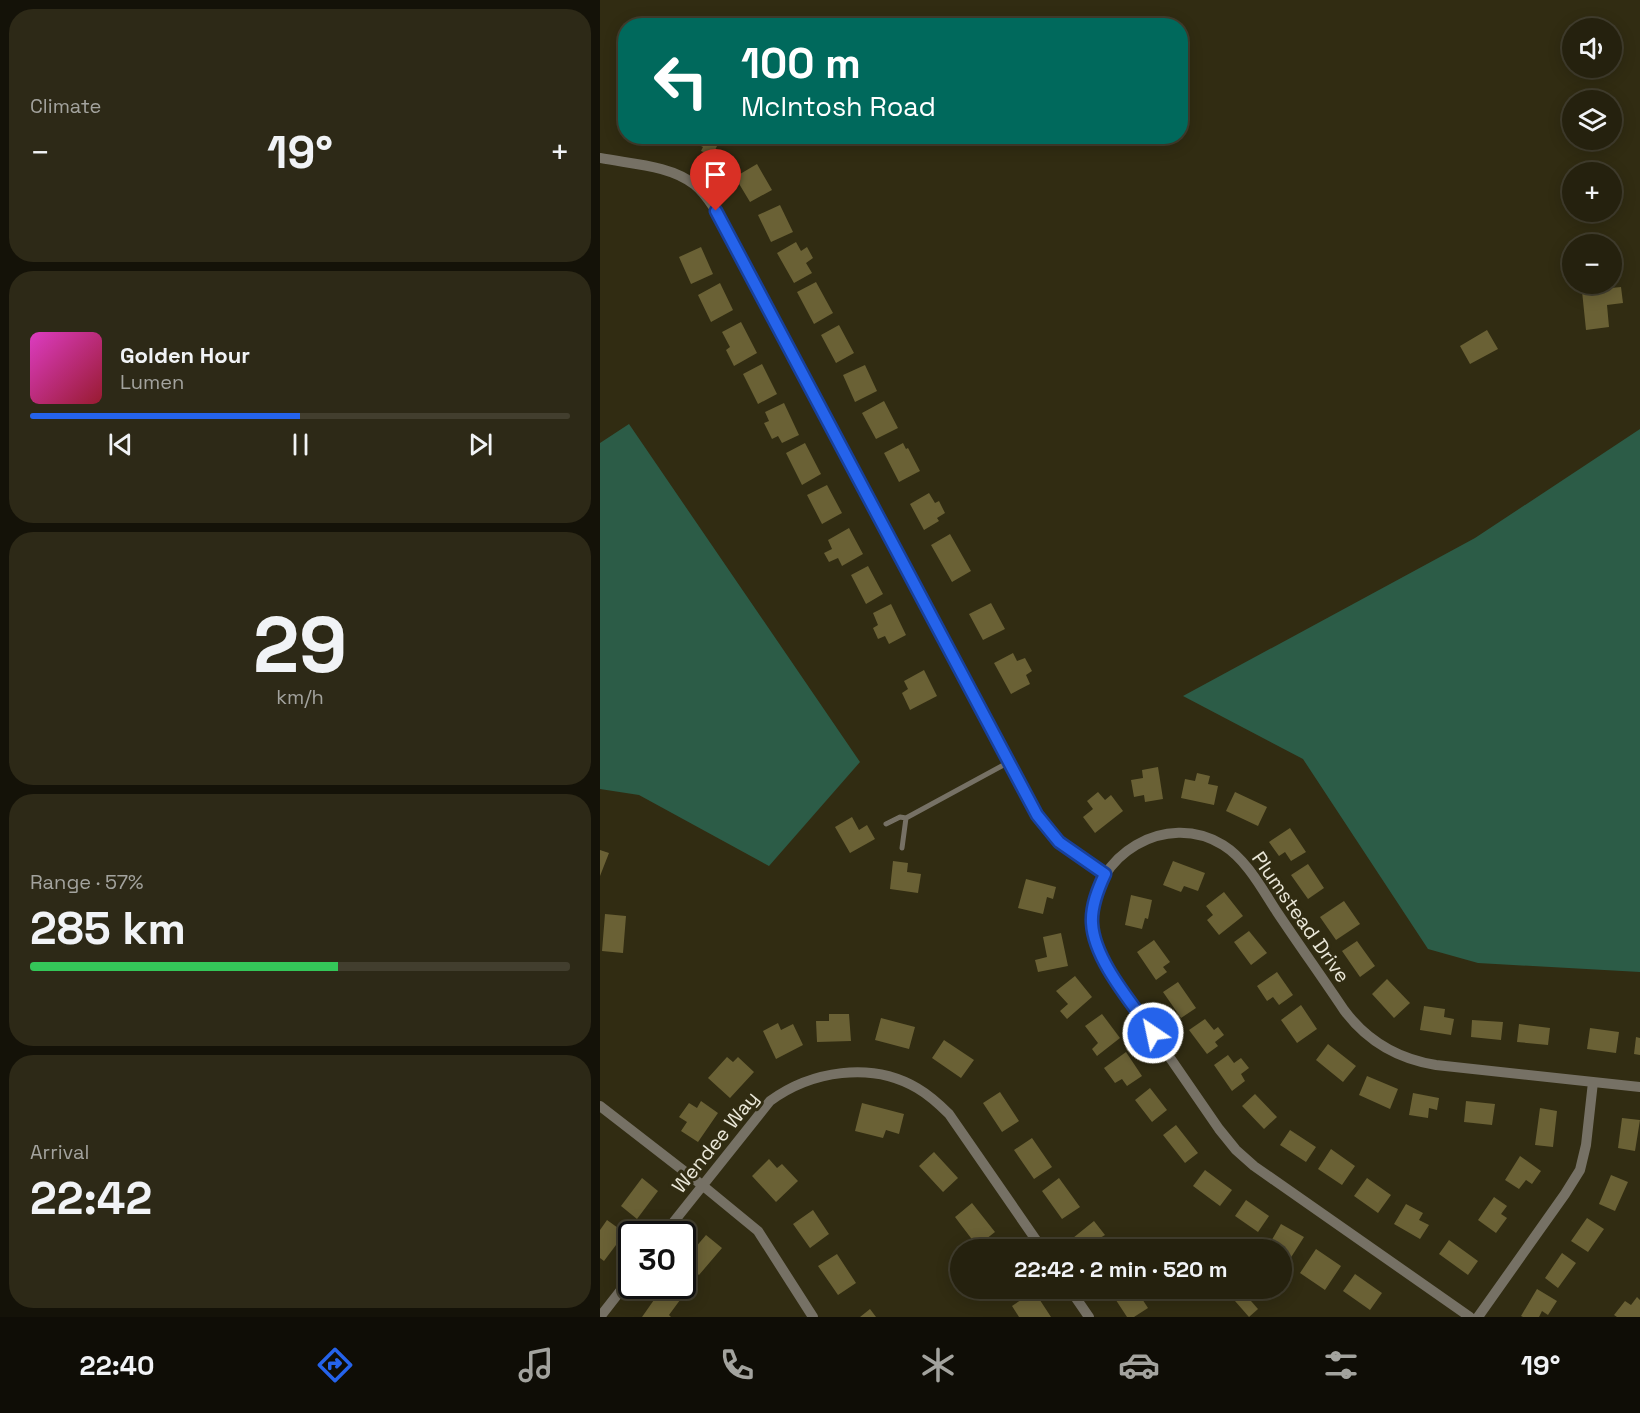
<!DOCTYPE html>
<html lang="en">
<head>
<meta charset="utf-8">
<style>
	:root { --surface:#25210e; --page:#2d2917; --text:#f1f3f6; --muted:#a3a39e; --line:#423e2e; --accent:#2563eb }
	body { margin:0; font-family:"Space Grotesk",sans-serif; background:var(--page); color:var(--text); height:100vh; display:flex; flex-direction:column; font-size:22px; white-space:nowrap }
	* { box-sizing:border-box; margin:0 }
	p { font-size:20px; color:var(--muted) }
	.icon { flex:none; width:33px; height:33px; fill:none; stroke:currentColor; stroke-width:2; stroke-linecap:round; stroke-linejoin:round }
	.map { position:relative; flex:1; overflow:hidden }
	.details { display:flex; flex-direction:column; gap:9px; padding:9px; background:#141208; width:600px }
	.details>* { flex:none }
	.guide { position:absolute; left:18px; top:18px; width:570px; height:126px; border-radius:24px; box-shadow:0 3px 15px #0003,0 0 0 2px var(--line); background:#00695c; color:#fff; overflow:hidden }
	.controls { position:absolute; left:962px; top:18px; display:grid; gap:12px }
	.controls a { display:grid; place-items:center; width:60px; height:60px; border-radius:50%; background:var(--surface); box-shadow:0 3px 15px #0003,0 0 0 2px var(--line); font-size:30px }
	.speed { position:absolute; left:18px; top:1221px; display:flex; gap:12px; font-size:30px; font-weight:700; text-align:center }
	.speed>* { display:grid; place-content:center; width:78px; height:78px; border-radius:50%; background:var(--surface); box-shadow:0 3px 15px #0003,0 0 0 2px var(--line); line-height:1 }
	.speed .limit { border:3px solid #111; border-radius:9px; background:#fff; color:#111 }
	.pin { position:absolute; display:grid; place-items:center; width:51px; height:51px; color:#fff; margin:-62px -26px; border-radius:50% 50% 50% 0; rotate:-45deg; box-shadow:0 0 6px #0007 }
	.pin .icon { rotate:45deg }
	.me { position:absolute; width:66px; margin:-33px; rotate:326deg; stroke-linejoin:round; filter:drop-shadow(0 0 4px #0008) }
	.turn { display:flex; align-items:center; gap:21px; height:126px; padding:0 24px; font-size:27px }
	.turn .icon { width:78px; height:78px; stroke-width:2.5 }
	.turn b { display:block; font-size:42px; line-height:51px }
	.big { font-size:45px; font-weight:800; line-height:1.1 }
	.details .card { flex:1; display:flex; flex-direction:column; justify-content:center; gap:9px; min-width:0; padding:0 21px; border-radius:24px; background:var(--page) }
	.details .dial { align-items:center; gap:0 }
	.dial b { font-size:78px; line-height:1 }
	.song { display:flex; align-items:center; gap:18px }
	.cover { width:72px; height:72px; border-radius:9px; background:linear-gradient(135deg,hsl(310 70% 55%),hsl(350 70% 35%)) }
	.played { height:6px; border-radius:3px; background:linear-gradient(90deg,var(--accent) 50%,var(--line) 50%) }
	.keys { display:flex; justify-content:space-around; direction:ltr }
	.heat { display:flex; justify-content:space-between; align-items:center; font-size:33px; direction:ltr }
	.charge { height:9px; border-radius:4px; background:linear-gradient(90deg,#34c759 57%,var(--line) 0) }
	.trip { position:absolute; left:350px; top:1239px; width:342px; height:60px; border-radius:30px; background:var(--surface); box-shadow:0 3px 15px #0003,0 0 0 2px var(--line); font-weight:800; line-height:60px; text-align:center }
	.tabs { display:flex; height:96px; justify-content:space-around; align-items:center; background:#0f0d06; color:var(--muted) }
	.tabs .icon { width:42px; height:42px }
	.tabs .active { color:var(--accent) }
	.tabs b { font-size:27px; color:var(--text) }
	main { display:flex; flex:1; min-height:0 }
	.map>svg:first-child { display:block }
</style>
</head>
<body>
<main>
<section class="details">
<div class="card"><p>Climate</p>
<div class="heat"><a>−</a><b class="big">19°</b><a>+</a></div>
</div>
<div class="card">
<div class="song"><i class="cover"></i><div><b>Golden Hour</b><p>Lumen</p></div></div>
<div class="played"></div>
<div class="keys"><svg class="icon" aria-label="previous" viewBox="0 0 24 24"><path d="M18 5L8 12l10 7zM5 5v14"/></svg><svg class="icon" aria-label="pause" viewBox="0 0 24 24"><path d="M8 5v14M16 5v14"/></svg><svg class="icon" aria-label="next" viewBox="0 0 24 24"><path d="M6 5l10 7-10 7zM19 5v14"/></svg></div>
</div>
<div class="card dial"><b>29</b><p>km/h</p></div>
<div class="card"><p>Range · 57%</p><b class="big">285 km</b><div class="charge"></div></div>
<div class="card"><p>Arrival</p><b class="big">22:42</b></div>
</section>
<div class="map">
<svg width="1040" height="1317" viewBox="0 0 1040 1317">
	<rect width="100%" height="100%" fill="#312c12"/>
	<path fill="#2c5c47" d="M 29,424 L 260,762 L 169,866 L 39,795 L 0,789 L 0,443 Z
		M 1040,429 L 1040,972 L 878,963 L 828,949 L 703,759 L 583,696 L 875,538 Z"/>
	<path fill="#6a6135" d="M 91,136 L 122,136 L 112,156 L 101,151 L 103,147 L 89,140 Z
		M 157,164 L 172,190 L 150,202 L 135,177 Z
		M 180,205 L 193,232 L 171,242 L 158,215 Z
		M 196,242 L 201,251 L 207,247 L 213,258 L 206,263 L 212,273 L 194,283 L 177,253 Z
		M 101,247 L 113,274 L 91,284 L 79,257 Z
		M 216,282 L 233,313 L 214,324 L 197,292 Z
		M 120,283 L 133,310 L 111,322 L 98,295 Z
		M 1021,287 L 1023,303 L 1007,305 L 1009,327 L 986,330 L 982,291 Z
		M 141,322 L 157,353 L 134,366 L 126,350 L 130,347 L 122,332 Z
		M 239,325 L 254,353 L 236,363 L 221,335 Z
		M 887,330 L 898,349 L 870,364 L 860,346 Z
		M 162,364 L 177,394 L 158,404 L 143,374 Z
		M 265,365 L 277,391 L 255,402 L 243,375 Z
		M 284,401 L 298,428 L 276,439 L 262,413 Z
		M 184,403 L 199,435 L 182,443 L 178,436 L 172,439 L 164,423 L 169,421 L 165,412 Z
		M 205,443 L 221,474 L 202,485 L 186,453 Z
		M 303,443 L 306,449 L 308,448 L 320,471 L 299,482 L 284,453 Z
		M 227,485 L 242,513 L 222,524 L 207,495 Z
		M 329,493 L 335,503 L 339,501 L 345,513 L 337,518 L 339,521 L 324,530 L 310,504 Z
		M 249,528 L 263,554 L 242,566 L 238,558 L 229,562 L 224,553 L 232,549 L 228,540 Z
		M 350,534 L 371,571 L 352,582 L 331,545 Z
		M 268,566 L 283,594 L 266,604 L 251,575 Z
		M 391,603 L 405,629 L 383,640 L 369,614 Z
		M 291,604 L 306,635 L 289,644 L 285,636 L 278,639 L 273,628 L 278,625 L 273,613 Z
		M 413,653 L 417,661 L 425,658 L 432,671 L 426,675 L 430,684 L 411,694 L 394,663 Z
		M 324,670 L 337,696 L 310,710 L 302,693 L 308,689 L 304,681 Z
		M 558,767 L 563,799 L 545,802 L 544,795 L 534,797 L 531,780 L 543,778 L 542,770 Z
		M 597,773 L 610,776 L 608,784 L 618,786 L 614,805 L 581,798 L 585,779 L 595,781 Z
		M 498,792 L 505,800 L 511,795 L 523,811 L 495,833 L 483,817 L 493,809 L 487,801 Z
		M 635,792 L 667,807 L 658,826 L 626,811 Z
		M 252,817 L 259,830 L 267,825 L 275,839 L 250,853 L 235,827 Z
		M 690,828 L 706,852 L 691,861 L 685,852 L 679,856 L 669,842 Z
		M 0,850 L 9,853 L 0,876 Z
		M 293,861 L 308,863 L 307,872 L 321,874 L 318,893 L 290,889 Z
		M 573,861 L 605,873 L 598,891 L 584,886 L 581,892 L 563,885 Z
		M 708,864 L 724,888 L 708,899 L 691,875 Z
		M 426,879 L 456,887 L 453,899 L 447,897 L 443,914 L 418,908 Z
		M 624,892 L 643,916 L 619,935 L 607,920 L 613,915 L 606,906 Z
		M 531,895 L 552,900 L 548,919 L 545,918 L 542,929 L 525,925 Z
		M 744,901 L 760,924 L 736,940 L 720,917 Z
		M 5,914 L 26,916 L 23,953 L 2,951 Z
		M 649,931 L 667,953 L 651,965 L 634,942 Z
		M 461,933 L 468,966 L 438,972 L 435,960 L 447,957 L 443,937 Z
		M 554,940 L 570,962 L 563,967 L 567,972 L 556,980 L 537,952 Z
		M 757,941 L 775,966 L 760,977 L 742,951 Z
		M 677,972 L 693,995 L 679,1005 L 673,997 L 667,1001 L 657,986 Z
		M 475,976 L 492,997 L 467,1019 L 460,1011 L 468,1004 L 456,991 Z
		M 787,979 L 810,1003 L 794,1018 L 772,994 Z
		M 578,982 L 596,1008 L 581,1018 L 563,992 Z
		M 701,1005 L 717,1029 L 697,1043 L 681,1020 Z
		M 824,1006 L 845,1009 L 844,1017 L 854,1019 L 851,1035 L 820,1030 Z
		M 229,1014 L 249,1014 L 251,1041 L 217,1042 L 216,1021 L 229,1021 Z
		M 502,1014 L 520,1038 L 497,1056 L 492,1049 L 498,1043 L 485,1026 Z
		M 281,1018 L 315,1027 L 309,1049 L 275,1040 Z
		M 605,1019 L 614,1030 L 618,1027 L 624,1035 L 615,1042 L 618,1046 L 607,1054 L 589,1030 Z
		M 872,1020 L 903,1022 L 901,1040 L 871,1037 Z
		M 178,1023 L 181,1030 L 193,1024 L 203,1045 L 176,1059 L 163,1031 Z
		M 919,1024 L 950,1028 L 948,1045 L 917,1042 Z
		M 990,1028 L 1019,1032 L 1016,1053 L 987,1049 Z
		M 1036,1037 L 1040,1038 L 1040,1055 L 1034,1054 Z
		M 344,1040 L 374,1060 L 361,1078 L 332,1058 Z
		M 728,1044 L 756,1066 L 743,1082 L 716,1060 Z
		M 526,1052 L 542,1076 L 527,1086 L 522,1079 L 515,1083 L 504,1068 Z
		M 628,1055 L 634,1063 L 641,1058 L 649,1068 L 641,1074 L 645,1081 L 632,1091 L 614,1065 Z
		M 127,1057 L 133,1062 L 138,1057 L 154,1072 L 130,1098 L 108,1078 Z
		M 767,1076 L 798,1089 L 790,1109 L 759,1095 Z
		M 550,1088 L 567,1110 L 552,1122 L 535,1100 Z
		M 400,1092 L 419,1121 L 402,1132 L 383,1103 Z
		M 813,1093 L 839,1098 L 837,1110 L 829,1108 L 828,1118 L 809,1115 Z
		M 655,1094 L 677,1117 L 664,1129 L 642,1106 Z
		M 101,1101 L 118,1113 L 98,1142 L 81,1131 L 87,1122 L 79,1117 L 89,1103 L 97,1108 Z
		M 866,1101 L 895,1104 L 892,1125 L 864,1122 Z
		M 262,1103 L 304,1114 L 299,1134 L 286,1130 L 283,1138 L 255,1131 Z
		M 940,1108 L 957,1111 L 953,1147 L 935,1145 Z
		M 1022,1118 L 1040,1120 L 1035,1151 L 1018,1148 Z
		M 576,1125 L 598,1153 L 585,1163 L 563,1135 Z
		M 690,1130 L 716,1147 L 706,1162 L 680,1145 Z
		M 432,1138 L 452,1167 L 434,1179 L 414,1150 Z
		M 731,1149 L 755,1166 L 742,1185 L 718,1169 Z
		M 334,1152 L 358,1178 L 343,1192 L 319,1166 Z
		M 920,1156 L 941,1171 L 932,1184 L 926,1180 L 919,1189 L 905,1180 Z
		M 169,1159 L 177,1168 L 182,1164 L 198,1181 L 176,1202 L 152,1176 Z
		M 605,1170 L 632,1190 L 620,1206 L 593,1186 Z
		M 1011,1175 L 1028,1182 L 1015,1211 L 999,1204 Z
		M 42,1178 L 58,1191 L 37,1219 L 21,1206 Z
		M 459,1178 L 480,1207 L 462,1219 L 442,1191 Z
		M 767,1178 L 791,1195 L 778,1213 L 754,1196 Z
		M 894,1197 L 907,1206 L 901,1214 L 907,1218 L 896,1233 L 878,1220 Z
		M 646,1200 L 669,1216 L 658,1232 L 635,1216 Z
		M 372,1203 L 395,1232 L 377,1246 L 355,1217 Z
		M 806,1204 L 823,1213 L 819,1220 L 829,1225 L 820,1239 L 794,1224 Z
		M 213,1210 L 229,1234 L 210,1248 L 193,1224 Z
		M 987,1218 L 1004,1229 L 988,1252 L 971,1241 Z
		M 7,1220 L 25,1233 L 4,1261 L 0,1258 L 0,1230 Z
		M 494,1221 L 505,1235 L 500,1238 L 509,1250 L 481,1250 L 473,1238 Z
		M 681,1224 L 704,1237 L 688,1262 L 681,1258 L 681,1250 L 674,1250 L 676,1247 L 670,1243 Z
		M 106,1235 L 122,1248 L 99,1275 L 83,1262 Z
		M 849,1240 L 878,1261 L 868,1275 L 839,1254 Z
		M 716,1249 L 741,1266 L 725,1290 L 700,1273 Z
		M 962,1253 L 976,1263 L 958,1288 L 945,1278 Z
		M 237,1254 L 256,1283 L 238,1295 L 218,1266 Z
		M 755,1274 L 782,1293 L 770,1310 L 743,1291 Z
		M 63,1287 L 80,1300 L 69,1315 L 71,1317 L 42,1317 Z
		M 513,1288 L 535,1288 L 548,1308 L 534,1317 L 527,1317 L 510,1291 Z
		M 937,1289 L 957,1301 L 948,1315 L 942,1311 L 939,1317 L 923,1317 L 921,1316 Z
		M 434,1291 L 451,1317 L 419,1317 L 412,1306 Z
		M 644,1293 L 658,1309 L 649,1317 L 635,1301 Z
		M 1037,1297 L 1040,1300 L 1040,1317 L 1017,1317 L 1014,1315 L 1025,1301 L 1031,1305 Z
		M 270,1309 L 276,1317 L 260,1317 Z"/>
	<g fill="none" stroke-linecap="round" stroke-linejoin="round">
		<path stroke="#767165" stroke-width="5" d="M 286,824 L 300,817 L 306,818
			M 302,848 L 306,818 L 409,762"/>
		<path stroke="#767165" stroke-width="10" d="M 0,158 C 30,164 71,165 95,185 C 104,192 110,202 116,211 L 437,815 C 455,841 479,856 505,874
			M 0,1106 L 102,1185 L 158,1231 L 213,1317
			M 64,1234 L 170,1101 C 211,1071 271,1061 317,1088 C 329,1095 339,1104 349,1114 L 443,1250
			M 469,1288 L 489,1317
			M 0,1317 L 32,1276
			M 870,1317 L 654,1166 L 636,1150 L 619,1129 L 513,975 C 503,959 492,940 492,920 C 492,855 566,810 623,845 C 647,860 662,889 677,912 C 699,945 722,977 744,1010 C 767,1041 798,1059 836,1065 L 1040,1087
			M 878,1317 L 965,1194 L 980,1170 L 986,1145 L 993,1082"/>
	</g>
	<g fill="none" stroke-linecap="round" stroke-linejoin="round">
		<g stroke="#184099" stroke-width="15">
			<path id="route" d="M 116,211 L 437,815 L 459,842 L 505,874 C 498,889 491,906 492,923 C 494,960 532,1003 553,1033"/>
		</g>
		<use href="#route" stroke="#2563eb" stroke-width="10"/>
	</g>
	<g text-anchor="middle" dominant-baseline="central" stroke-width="6" stroke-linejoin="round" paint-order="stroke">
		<g font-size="20" fill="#eae7d8" stroke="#312c12">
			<text transform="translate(701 917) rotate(55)">Plumstead Drive</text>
			<text transform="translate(115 1142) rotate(-51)">Wendee Way</text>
		</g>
	</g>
</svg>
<div class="controls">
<a><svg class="icon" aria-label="sound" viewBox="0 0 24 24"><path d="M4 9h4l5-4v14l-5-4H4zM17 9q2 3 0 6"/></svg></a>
<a><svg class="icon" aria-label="layers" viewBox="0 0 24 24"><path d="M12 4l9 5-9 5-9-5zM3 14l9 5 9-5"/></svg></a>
<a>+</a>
<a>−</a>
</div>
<div class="speed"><div class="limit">30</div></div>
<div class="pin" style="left:116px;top:211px;background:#d93025"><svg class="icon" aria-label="arrive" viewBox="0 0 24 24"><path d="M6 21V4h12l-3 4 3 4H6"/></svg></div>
<svg class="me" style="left:553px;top:1033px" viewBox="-20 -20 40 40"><circle r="17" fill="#2563eb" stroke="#fff" stroke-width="3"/><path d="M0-11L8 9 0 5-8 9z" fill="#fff"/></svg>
<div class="trip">22:42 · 2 min · 520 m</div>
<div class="guide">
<div class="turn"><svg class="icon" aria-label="left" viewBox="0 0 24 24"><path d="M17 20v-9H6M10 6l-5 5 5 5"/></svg><div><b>100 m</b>McIntosh Road</div></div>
</div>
</div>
</main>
<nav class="tabs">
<b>22:40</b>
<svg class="icon active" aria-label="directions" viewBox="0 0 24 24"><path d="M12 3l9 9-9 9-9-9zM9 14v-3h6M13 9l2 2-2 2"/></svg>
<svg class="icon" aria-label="music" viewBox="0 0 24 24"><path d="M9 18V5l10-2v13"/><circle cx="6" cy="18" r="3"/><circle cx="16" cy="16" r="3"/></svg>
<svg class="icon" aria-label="phone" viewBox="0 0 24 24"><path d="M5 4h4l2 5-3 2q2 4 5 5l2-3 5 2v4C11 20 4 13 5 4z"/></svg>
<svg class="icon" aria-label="climate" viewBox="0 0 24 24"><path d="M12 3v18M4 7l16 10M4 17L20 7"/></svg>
<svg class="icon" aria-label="car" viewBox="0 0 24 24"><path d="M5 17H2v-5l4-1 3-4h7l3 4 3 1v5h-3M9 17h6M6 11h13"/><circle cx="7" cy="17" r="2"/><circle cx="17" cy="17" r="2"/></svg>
<svg class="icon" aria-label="filters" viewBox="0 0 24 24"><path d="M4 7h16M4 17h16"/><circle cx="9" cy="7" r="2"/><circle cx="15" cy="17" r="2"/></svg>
<b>19°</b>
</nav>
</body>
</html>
